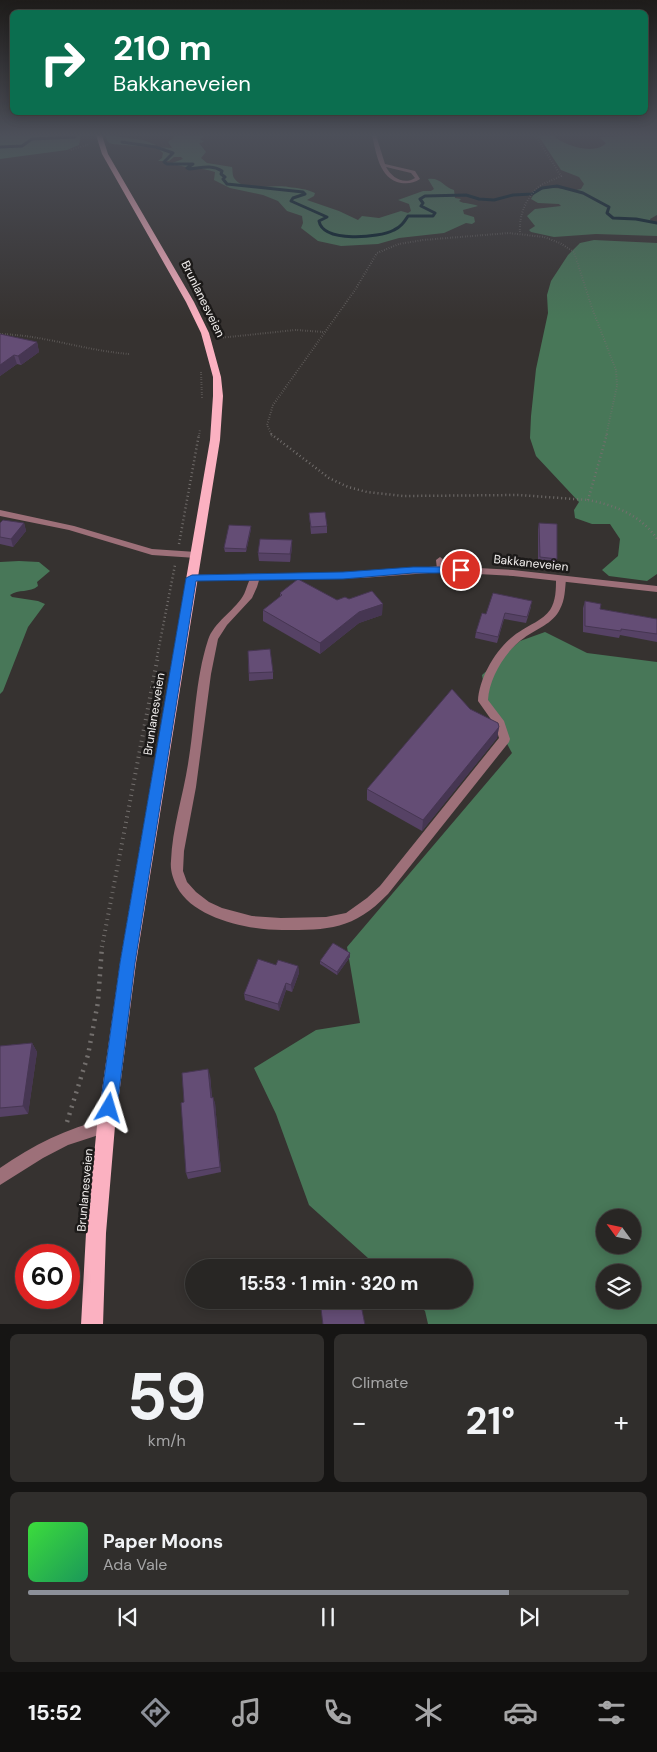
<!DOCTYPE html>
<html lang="en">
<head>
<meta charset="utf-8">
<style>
	:root { --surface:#282624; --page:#302e2c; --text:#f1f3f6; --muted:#a5a5a6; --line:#444341; --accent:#8c9099 }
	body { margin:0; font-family:"DM Sans",sans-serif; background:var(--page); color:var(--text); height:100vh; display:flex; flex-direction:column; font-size:19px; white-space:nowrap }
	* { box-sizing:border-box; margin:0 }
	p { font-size:16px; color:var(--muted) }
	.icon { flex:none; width:28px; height:28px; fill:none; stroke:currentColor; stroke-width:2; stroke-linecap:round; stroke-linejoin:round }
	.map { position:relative; height:1324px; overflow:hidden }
	.details { display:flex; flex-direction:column; gap:10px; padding:10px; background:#161514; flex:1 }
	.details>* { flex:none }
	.banner { position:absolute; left:10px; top:10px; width:638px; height:105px; border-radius:8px; box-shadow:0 2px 12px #0003,0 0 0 1px var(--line); background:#0b6e4f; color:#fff; overflow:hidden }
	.needle { width:32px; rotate:303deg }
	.fabs { position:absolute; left:596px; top:1209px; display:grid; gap:10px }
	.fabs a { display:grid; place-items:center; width:45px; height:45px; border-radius:50%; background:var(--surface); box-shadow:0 2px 12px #0003,0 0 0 1px var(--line); font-size:25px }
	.speed { position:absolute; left:15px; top:1244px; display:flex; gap:10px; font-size:25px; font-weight:700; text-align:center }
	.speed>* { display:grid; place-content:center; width:65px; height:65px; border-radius:50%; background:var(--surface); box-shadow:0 2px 12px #0003,0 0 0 1px var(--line); line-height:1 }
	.speed .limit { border:8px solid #d22; background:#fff; color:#111 }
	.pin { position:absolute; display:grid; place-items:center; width:42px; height:42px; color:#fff; margin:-21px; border:2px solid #fff; border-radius:50%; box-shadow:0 1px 5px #0007 }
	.me { position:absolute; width:55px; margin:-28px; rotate:7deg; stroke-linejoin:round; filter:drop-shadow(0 0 4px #0008) }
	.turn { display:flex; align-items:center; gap:18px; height:105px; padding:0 20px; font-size:22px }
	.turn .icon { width:65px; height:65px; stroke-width:2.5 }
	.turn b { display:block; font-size:35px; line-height:42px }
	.big { font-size:38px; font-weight:700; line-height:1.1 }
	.details .tile { flex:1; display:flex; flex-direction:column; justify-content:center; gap:8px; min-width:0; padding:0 18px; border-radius:8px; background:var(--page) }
	.details .dial { align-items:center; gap:0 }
	.dial b { font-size:65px; line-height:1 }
	.song { display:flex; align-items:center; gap:15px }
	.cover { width:60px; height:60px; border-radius:8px; background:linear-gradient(135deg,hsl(120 70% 55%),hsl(150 70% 35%)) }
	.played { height:5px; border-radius:2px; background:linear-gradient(90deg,var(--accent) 80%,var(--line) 80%) }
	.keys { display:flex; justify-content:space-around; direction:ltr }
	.heat { display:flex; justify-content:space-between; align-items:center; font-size:28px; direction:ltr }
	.details .tiles { flex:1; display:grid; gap:10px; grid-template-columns:1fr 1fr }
	.tile:last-child { grid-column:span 2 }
	.trip { position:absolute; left:185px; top:1259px; width:288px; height:50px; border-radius:25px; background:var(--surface); box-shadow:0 2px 12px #0003,0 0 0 1px var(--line); font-weight:700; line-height:50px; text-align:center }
	.tabs { display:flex; height:80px; justify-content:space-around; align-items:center; background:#100f0e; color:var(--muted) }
	.tabs .icon { width:35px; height:35px }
	.tabs .selected { color:var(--accent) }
	.tabs b { font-size:22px; color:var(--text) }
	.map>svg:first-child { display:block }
</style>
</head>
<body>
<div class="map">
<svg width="657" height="1325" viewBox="0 0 657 1325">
	<rect width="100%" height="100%" fill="#363230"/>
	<path fill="#487758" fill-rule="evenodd" d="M 0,135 L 81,135 L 79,145 L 67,150 L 0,159 Z
		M 105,135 L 143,140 L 156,145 L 149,147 L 112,144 L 108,142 Z
		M 177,135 L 194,136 L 192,135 L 204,136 L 200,139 L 204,142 L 199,143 L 206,152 L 201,158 L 207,163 L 232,167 C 233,171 232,174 234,178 C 244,193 274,184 288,187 C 297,188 307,189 315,193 L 314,196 L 307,200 L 339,211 L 358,220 L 362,216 L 379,218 L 401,211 L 408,213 L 411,211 L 409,204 L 398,200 L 423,191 L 431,191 L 434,189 L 428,179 C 441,177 443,187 454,190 L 455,198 L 461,199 L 459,201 C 464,204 472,203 478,206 L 463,210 L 464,214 L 474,217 L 475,222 L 472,224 L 466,223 L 444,233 L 399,238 L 378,244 L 341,246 L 318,241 L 301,228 L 303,223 L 302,216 L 287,211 L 278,201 L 263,195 L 230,188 L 214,180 L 215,172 C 201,167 186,169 172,163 L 183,159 L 181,157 L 174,157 L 169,161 L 158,161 L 162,158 L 163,153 L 156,147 L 172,148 L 168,142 Z
		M 538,135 L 552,135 C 563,145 594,156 606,143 L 600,138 L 603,137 L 657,135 L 657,215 L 650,219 L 651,222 L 657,224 L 657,236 L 596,234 L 554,237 L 531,232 L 529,230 L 535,226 L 527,216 L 535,209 L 561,206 L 559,204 L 538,203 L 531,199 C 539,183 559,189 576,190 L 581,189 L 584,184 L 579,177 L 561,170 Z
		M 594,240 L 657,243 L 657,574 L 647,581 L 609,576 L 602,570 L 618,556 L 620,539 L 610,524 L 592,524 L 575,518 L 574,510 L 579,502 L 536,456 L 530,438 L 531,416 L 536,369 L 548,313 L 547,295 L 551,281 L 568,255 L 580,243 Z
		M 19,561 L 39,562 L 50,571 L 37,582 L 38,586 C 30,593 18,589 10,595 L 12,597 L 38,601 L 45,604 L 28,627 L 3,691 L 0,694 L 0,562 Z
		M 545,632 L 587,653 L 657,662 L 657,1324 L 428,1324 L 425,1311 L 414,1300 L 464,1300 L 464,1268 L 378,1267 L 309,1205 L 276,1114 L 254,1068 L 316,1030 L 360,1023 L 347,947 L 512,753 L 488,709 L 482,675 L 520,641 ZM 605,1218 L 632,1218 L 632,1245 L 605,1245 ZM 605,1272 L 632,1272 L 632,1300 L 605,1300 Z"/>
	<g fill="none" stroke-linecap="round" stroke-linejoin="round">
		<path stroke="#001c28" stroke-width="3" d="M 122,142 L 156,147 L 173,153 L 164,162 L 167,164 L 193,164 L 187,168 L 189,169 C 201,168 211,164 222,171 L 221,174 L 225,177 L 223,179 L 227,184 L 303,192 L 305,194 L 293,198 L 291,201 L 327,217 L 319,221 C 323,243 379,238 394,230 C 401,227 404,222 408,216 L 433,216 L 435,213 L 421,206 L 423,203 L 420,199 L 425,196 L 466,195 L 479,199 L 494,200 L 513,195 L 532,194 L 542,188 L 557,186 L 583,193 L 609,207 L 607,213 L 613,218 L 636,219 L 657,223
			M 0,147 L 22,146 L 32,139 L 75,137"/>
		<path stroke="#736f6d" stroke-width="2" stroke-dasharray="0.5 2" stroke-linecap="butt" d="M 71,150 L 90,144
			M 520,232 C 519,216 525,201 536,189 C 542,183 554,180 561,176 L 535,135
			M 0,334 C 44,335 86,351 130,354
			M 218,338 L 296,330 L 324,332
			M 201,372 L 202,398
			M 199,436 L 200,429
			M 272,436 L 267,425 L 273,405 L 355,290 L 377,253 L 399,244 L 423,240 L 509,233 L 544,237 L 560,243 L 574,252 L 592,308 L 616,370 L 617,386 L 606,436"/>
		<path stroke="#736f6d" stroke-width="2.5" stroke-dasharray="1 3" stroke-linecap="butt" d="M 271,434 L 329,478 L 348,487 L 367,492 L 403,496 L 519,495 L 588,500
			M 588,500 C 615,505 642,516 657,539
			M 588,500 L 607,434
			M 179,544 L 199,434
			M 157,657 L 175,565"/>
		<path stroke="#736f6d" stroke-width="4" stroke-dasharray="1 4.5" stroke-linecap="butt" d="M 102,947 L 158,656"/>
		<path stroke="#736f6d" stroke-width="4.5" stroke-dasharray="2 5.5" stroke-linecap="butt" d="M 67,1122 L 88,1055 L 98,1002 L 102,946"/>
		<path fill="#9d7079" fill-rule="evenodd" d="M 372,135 L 376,135 L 385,164 L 415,171 L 420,179 C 414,183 408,184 401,183 C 379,179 376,152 372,135 ZM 386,167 L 411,173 L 415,178 C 404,185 392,178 386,167 Z
			M 440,557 L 444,560 L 447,569 L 442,572 L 437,569 L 436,560 Z
			M 255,574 L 260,577 L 257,587 L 252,598 L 227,625 L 218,639 L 211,674 L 196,787 L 184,851 L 183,871 L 187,882 L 196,892 L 209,902 L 222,908 L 252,916 L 281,918 L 326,917 L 346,913 L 367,898 L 380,886 L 499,738 L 495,725 L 478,701 C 479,677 498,645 519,632 C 529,625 543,620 550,610 C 556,601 556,589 556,579 L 561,576 L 566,579 C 565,589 565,600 560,609 C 553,624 536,629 524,638 C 506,650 489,678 488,700 L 504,721 L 510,739 L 509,742 L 388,894 C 353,930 329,930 282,930 C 249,930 194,919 177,887 C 173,879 170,870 171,861 C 172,829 183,796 188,764 C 195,724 195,680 208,640 C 214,622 233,612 243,596 C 247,590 248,577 255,574 Z"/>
		<path fill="#9d7079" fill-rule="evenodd" d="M 0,510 L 74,526 L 152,549 L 196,552 L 200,555 L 196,558 L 152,555 L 69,530 L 0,516 Z
			M 106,1119 L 111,1121 L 113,1126 L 111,1131 L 68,1145 L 43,1158 L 0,1185 L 0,1168 C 33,1145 67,1128 106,1119 Z"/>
		<path fill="#9d7079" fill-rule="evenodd" d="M 442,566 L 513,570 L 657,586 L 657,592 L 513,576 L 442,572 L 362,578 L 192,581 L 187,578 L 192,575 L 362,572 Z"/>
		<path fill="#fbb1c1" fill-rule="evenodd" d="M 96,135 L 102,135 L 108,154 L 194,302 L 209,333 L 221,377 L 223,396 L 220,440 L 136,963 L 115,1126 L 106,1233 L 103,1325 L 81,1325 L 86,1233 L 97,1126 L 120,963 L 210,440 L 213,396 L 213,377 L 201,333 L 186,302 L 102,154 Z"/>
	</g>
	<path fill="#564265" d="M 0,334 L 37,342 L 39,352 L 21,365 L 17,364 L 0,376 Z
		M 309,513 L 327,526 L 327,533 L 311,534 Z
		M 0,523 L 24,523 L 26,531 L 13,547 L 0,544 Z
		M 539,523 L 557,559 L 555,565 L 538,563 L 538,529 Z
		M 251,529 L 246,552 L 225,552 L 224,548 Z
		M 292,540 L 292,547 L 290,562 L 259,561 L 258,553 Z
		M 280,593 L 337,600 L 382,615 L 359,623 L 320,654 L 263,621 L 263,610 L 280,597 Z
		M 585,601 L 600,609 L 657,619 L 657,642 L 620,635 L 619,638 L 583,632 L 583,608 Z
		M 531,607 L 526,623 L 504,619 L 497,643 L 475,638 L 476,632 L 486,614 Z
		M 248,651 L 273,672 L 273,679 L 249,681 Z
		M 499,727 L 497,738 L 422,831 L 367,800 L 367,789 Z
		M 350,957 L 337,975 L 320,964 L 320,961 Z
		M 298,966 L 299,973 L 292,992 L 286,990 L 279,1011 L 245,1000 L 244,994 Z
		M 32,1043 L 37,1052 L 28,1114 L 0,1117 L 0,1046 Z
		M 210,1075 L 212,1097 L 215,1103 L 221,1172 L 188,1179 L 186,1173 Z"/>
	<path fill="#463652" d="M 37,342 L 39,352 L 21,365 L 18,356 Z
		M 14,355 L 17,364 L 0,376 L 0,365 Z
		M 24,523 L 26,531 L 13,547 L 11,539 Z
		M 251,526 L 251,529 L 246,552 L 246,549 Z
		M 292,540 L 292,547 L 290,562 L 290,554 Z
		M 383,604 L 382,615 L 359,623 L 320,654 L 320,643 L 359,612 Z
		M 499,727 L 497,738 L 422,831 L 423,820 Z
		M 350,953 L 350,957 L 337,975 L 337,972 Z
		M 298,966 L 299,973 L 292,992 L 291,985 Z
		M 286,983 L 286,990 L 279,1011 L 278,1004 Z
		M 32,1043 L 37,1052 L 28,1114 L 23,1106 Z
		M 208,1069 L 210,1075 L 212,1103 L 211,1098 Z
		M 213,1097 L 215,1103 L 221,1172 L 220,1167 Z"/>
	<path fill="#644d75" stroke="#463652" d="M 0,334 L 37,342 L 18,356 L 14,355 L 0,365 Z
		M 325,512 L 327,526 L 311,527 L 309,513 Z
		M 3,520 L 24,523 L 11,539 L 0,537 L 0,523 Z
		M 539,523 L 557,524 L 557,559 L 540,557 Z
		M 229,525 L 251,526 L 246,549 L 224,548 Z
		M 260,539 L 292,540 L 290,554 L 258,553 Z
		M 298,579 L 337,600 L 345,597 L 349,599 L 372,591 L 383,604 L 359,612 L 320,643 L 263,610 L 282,595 L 280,593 Z
		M 493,593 L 532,601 L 527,617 L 505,613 L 498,637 L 476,632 L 482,613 L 486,614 Z
		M 585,601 L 601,604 L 600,609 L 657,619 L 657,634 L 621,629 L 621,631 L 585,626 Z
		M 270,649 L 273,672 L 249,673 L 248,651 Z
		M 452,689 L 470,709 L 498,723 L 499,727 L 423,820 L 367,789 Z
		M 333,943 L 350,953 L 337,972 L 320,961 Z
		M 258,959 L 276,965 L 278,960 L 298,966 L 291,985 L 286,983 L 278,1004 L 244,994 Z
		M 32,1043 L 23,1106 L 0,1108 L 0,1046 Z
		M 208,1069 L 211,1098 L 213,1097 L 220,1167 L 186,1173 L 181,1103 L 184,1102 L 182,1073 Z
		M 320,1300 L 360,1300 L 365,1325 L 323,1325 Z"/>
	<linearGradient id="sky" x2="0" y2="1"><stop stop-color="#1e1c1a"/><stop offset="0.42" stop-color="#4c4f59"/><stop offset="1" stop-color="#4c4f59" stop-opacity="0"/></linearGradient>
	<rect width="657" height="321" fill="url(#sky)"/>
	<path fill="#1a73e8" stroke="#114b97" d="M 413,567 L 461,567 L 466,570 L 461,573 L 413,573 L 343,579 L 196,581 L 135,963 L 117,1108 L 115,1114 L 109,1116 L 103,1114 L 100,1108 L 120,963 L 186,578 L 192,575 L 343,572 Z"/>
	<g text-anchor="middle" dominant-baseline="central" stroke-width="5" stroke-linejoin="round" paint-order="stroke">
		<g font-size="12" fill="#f1eeed" stroke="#1c1a19">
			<text transform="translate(203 299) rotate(64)">Brunlanesveien</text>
			<text transform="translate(531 563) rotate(6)">Bakkaneveien</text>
			<text transform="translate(154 714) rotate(-81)">Brunlanesveien</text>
			<text transform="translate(85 1190) rotate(-85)">Brunlanesveien</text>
		</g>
	</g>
</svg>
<div class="fabs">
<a><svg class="needle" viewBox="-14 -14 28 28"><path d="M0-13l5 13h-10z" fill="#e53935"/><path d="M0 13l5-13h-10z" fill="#a5a5a6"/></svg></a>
<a><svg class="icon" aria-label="layers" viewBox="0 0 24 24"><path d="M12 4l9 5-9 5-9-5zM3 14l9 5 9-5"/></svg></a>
</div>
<div class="speed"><div class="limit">60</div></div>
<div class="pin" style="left:461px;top:570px;background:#d93025"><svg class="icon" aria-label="arrive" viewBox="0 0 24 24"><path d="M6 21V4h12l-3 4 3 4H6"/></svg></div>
<svg class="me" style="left:109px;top:1108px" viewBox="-20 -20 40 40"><path d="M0-17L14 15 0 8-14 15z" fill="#1a73e8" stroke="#fff" stroke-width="4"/></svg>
<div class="trip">15:53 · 1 min · 320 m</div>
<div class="banner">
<div class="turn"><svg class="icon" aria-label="right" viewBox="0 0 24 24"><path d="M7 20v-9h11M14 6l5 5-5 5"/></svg><div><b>210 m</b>Bakkaneveien</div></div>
</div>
</div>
<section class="details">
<div class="tiles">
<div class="tile dial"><b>59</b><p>km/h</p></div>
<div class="tile"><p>Climate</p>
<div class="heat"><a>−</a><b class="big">21°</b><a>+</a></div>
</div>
<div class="tile">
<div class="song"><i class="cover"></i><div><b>Paper Moons</b><p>Ada Vale</p></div></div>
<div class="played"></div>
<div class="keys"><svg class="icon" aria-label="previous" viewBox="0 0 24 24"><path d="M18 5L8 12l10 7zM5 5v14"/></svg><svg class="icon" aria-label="pause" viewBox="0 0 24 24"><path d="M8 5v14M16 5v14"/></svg><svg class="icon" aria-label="next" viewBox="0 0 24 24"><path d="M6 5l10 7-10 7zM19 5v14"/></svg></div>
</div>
</div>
</section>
<nav class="tabs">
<b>15:52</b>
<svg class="icon selected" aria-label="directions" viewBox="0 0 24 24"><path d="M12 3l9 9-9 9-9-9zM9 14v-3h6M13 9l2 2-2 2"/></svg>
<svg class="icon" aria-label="music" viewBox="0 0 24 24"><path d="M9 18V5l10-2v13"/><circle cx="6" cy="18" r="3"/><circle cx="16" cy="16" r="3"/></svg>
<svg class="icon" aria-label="phone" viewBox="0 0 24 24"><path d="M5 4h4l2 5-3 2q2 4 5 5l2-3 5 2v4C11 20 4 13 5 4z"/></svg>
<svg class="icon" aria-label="climate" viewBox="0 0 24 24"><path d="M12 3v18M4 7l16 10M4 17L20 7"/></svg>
<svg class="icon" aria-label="car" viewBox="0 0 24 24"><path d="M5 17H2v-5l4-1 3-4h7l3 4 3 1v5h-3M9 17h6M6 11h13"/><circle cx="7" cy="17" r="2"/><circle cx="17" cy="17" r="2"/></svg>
<svg class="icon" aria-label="filters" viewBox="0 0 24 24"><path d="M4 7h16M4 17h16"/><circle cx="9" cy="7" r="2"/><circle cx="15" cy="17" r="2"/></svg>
</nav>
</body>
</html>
